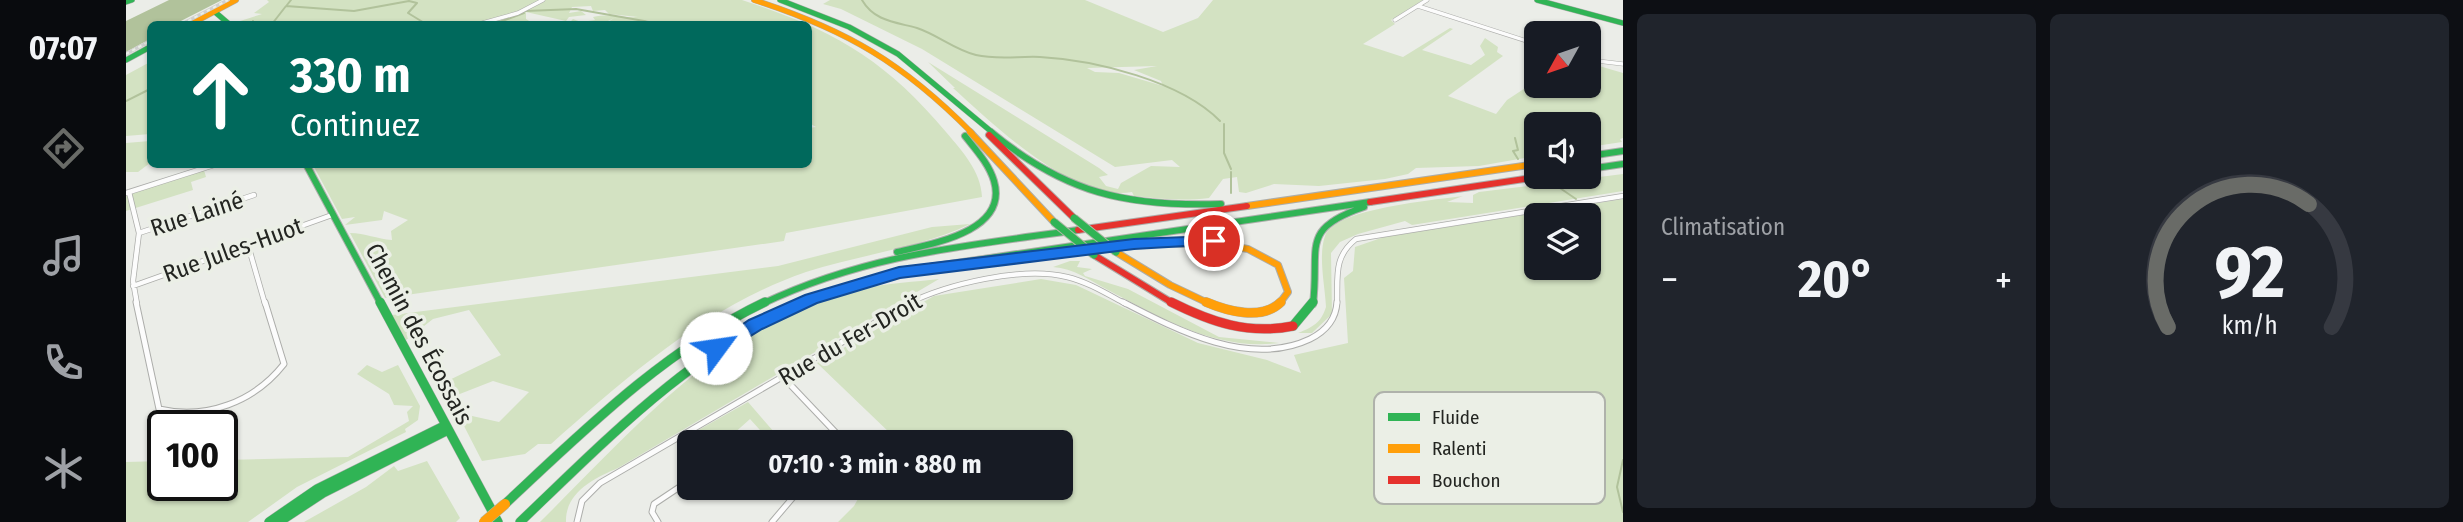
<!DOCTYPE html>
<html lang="fr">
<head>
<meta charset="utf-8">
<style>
	:root { --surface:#171b24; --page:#20242c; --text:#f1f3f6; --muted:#9ea1a6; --line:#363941; --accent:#696b67 }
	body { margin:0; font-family:"Fira Sans Condensed",sans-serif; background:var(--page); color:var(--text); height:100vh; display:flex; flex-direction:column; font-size:26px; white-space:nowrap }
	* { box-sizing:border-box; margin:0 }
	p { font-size:23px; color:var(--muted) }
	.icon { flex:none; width:38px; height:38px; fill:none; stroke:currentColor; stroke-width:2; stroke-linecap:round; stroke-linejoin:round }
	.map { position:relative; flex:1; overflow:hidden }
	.panel { display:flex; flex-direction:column; gap:14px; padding:14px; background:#0d0f14; width:840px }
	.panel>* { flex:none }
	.banner { position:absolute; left:21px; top:21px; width:665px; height:147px; border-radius:10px; box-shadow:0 2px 5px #0004; background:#00695c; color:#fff; overflow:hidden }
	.needle { width:46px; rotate:230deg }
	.buttons { position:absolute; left:1398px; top:21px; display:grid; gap:14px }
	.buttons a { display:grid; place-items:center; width:77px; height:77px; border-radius:10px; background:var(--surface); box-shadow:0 2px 5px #0004; font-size:35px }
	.speed { position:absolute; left:21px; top:410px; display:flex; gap:14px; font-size:35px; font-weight:700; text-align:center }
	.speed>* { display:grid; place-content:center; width:91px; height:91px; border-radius:50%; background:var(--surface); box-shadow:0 2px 5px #0004; line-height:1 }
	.speed .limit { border:4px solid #111; border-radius:10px; background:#fff; color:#111 }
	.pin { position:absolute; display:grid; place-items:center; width:60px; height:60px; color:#fff; margin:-30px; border:4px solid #fff; border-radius:50%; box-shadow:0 2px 7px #0007 }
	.me { position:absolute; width:77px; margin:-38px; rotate:59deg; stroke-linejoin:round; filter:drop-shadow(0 0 5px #0008) }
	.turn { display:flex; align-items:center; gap:24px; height:147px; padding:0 28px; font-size:32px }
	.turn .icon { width:91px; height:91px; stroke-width:2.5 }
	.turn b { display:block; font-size:49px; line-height:60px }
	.big { font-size:52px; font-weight:700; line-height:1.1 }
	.panel .card { flex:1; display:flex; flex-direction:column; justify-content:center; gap:10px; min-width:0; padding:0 24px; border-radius:10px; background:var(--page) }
	.panel .dial { align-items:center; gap:0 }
	.dial svg { height:182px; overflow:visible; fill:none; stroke:var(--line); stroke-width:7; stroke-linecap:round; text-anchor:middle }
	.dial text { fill:var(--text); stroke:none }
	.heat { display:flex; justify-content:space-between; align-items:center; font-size:38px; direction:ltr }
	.panel .tiles { flex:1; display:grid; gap:14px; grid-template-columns:repeat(2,1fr) }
	.trip { position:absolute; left:551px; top:430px; width:396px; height:70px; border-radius:10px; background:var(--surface); box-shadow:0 2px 5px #0004; font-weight:700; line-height:70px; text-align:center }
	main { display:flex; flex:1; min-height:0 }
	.dock { display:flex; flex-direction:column; width:126px; justify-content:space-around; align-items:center; background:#090b0e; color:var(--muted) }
	.dock .icon { width:49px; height:49px }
	.dock .on { color:var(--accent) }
	.dock b { font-size:32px; color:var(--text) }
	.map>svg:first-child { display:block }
</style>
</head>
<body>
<main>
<nav class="dock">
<b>07:07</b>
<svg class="icon on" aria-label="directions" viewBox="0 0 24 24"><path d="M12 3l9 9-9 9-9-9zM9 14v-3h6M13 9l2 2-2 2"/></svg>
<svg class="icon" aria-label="music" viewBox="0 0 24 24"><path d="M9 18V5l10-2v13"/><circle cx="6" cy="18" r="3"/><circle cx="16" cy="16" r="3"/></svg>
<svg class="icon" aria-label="phone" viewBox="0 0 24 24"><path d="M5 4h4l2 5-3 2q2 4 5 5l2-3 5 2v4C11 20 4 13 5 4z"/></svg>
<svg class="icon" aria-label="climate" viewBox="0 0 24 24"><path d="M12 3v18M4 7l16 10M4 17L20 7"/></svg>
</nav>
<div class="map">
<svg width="1497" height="522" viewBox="0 0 1497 522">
	<rect width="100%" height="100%" fill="#ebede8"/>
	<path fill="#d3e2c2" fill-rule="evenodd" d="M 141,0 L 616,0 C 706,29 759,59 820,132 C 836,151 855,171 856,197 L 660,233 L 658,241 L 259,298 L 224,233 C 239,233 251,239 266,240 L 265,231 L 282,220 L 258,211 L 256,220 L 219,225 L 229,217 L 216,219 L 187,165 L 682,164 L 683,128 L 690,127 L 683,123 L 682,24 L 537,24 L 520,20 L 522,24 L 479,24 L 488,18 L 476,24 L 444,22 L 447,19 L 455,22 L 469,20 L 467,17 C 484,13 495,18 512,17 L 483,14 L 479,10 L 467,11 L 465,6 L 446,7 L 443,13 L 455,11 L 460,15 L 443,17 L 440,21 L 400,12 L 400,19 L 408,24 L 112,24 L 111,22 L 136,14 L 128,13 L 143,2 Z
		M 704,0 L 959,0 L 1037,32 L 1072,18 L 1087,0 L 1297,0 L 1265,20 L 1269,24 L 1237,44 L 1277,57 L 1324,28 L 1327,29 L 1296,50 L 1345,65 L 1359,55 L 1354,46 L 1359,38 L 1372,47 L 1371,52 L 1377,56 L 1322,96 L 1370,114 L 1381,100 L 1410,81 L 1410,86 L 1463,86 L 1463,63 L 1497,73 L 1497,138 L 1494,139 L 1496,142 L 1463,147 L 1463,124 L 1410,124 L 1410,156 L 1353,166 L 1290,168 L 1282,174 L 1259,179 L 1193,186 L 1148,184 L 1120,193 L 1113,192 L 1111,177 L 1097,179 L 1083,198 C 1058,201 1034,199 1008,196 L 1006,192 C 948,203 867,124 827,88 L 829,88 L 802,62 L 973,168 L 982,175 L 973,177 L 980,186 L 992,189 L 995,183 L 1025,166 L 1054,167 L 1046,160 L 989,167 L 796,49 L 715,9 L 697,4 ZM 1031,66 L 1008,70 L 1035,81 L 1037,86 L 993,73 L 969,72 L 961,68 Z
		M 24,62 L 24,134 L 0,136 L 0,75 Z
		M 24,141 L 24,163 L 12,172 L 0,172 L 0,143 Z
		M 78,170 L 80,177 L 65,182 L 67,190 L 0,211 L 0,194 Z
		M 1497,174 L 1497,191 L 1286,225 L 1279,221 L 1232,234 L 1214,242 L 1205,253 L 1206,314 L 1186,333 L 1172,333 C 1187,327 1195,323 1200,307 C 1199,286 1192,256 1199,236 C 1209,208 1310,200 1337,196 L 1321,202 L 1347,203 L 1347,195 L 1353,192 Z
		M 1497,199 L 1497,522 L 712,522 L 728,506 L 738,488 L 934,488 L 934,443 L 763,443 L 766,435 L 691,363 L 808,296 L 915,279 L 950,285 L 1072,343 L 1141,360 L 1175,373 L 1168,355 L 1222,343 L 1218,278 L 1227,271 L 1229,247 L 1258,237 ZM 1410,215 L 1463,215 L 1463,268 L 1410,268 Z
		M 844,224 C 795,248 732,255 680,272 C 581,306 502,376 425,444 L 412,444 L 399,454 L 356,461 L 338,426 L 346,416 L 373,422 L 403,392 L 367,381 L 321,399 L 313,385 L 375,355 L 343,310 L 307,319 L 280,340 L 266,315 L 652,266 L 806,227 Z
		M 944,261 L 954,261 L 951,267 L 966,269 L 957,273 L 959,276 L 1002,289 L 1093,337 L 1153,343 C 1090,351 1035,318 982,290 C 965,281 947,268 927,267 Z
		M 813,279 L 492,468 C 469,478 439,492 440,522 L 414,522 C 509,428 602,317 739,288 C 763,283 789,282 813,279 Z
		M 241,365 L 256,372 L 272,365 L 294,406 L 292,420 L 279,429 L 280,432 L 171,487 L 122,522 L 0,522 L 0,462 L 37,461 L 37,485 L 96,485 L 96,460 L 222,457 L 283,421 L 281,412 L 287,406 L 268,405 L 263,394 L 231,374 Z
		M 622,402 L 648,432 L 643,440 L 624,419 L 605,436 L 585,438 L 569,432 Z
		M 301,461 L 334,518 L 330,522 L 178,522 L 240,487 L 268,466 L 272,471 Z"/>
	<path fill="#b1c29b" d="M 43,0 L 96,0 L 49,24 L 24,24 L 24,39 L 0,52 L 0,21 Z"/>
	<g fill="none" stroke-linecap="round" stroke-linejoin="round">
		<path stroke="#b1c29b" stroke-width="2" d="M 736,0 C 748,21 769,22 791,28 C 812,35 829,50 850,55 C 871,60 893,56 914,57 C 969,60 1055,81 1094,121
			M 161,5 L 165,0
			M 399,11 L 450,9 L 535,24
			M 127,21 L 127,24
			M 146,24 L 160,6 L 228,11 L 283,1 L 291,3 L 282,13 L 300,24
			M 368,24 L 398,13
			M 0,101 L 24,89
			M 1098,124 L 1098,153 L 1105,169
			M 1389,138 L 1392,150 L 1387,151 L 1392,159
			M 1105,172 L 1105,193
			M 1425,182 L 1450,199
			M 1497,460 L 1491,487 L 1497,512"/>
		<g stroke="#acadaa" stroke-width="4.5">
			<path id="street-far2" d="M 1292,6 L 1410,44
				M 1269,20 L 1301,0
				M 353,24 L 392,13 L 417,0
				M 1463,60 L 1497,64"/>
		</g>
		<g stroke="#acadaa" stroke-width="6">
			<path id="street-far1" d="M 3,192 L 13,233 L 7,281 L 11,304
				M 0,193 L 91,164
				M 13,233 L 128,195
				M 122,245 L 139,304
				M 7,286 L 206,215
				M 781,304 C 821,284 896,266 941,277 C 962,282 981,294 1000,304
				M 1211,304 C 1212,277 1207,257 1230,239 L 1497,196"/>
		</g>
		<g stroke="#acadaa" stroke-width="7">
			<path id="street" d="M 10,302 L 33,409 C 80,420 128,402 158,364 L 139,302
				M 997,302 C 1051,330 1123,368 1184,339 C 1200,331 1210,320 1211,302
				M 657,377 L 712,435 L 715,443
				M 559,434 L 566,443
				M 451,522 L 456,501 L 474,483 L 785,302
				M 532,522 L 526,512 L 528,504 L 564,480
				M 646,522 L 675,488"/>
		</g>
		<g stroke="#acadaa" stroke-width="6">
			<path id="fast-far2" d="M 654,0 L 723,27 L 772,54 L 867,133
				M 1411,0 L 1497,23
				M 0,2 L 6,0
				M 89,12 L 103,24
				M 0,60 L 24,47"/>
		</g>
		<g stroke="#acadaa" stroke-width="8">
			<path id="fast-far1" d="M 865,132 C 939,193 1000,207 1095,204
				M 1463,156 L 1497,151
				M 180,164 L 255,304
				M 1463,169 L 1497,164
				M 771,252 C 804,244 883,232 868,181 C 863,164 850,150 839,136
				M 636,304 C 741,254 839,246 952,230
				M 676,304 L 722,287 L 803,267 L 1244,202
				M 1187,304 C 1194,247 1173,229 1238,207"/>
		</g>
		<g stroke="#acadaa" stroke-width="10">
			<path id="fast" d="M 254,302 L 372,522
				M 1167,326 L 1187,302
				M 379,504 C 458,430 540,349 639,302
				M 143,522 L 191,489 L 320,425
				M 153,522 L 197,493 L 322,430
				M 394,522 C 480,440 568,348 680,302"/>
		</g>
		<g stroke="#acadaa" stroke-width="6">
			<path id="slow-far2" d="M 628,0 C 721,30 777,63 846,133
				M 65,24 L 110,0"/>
		</g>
		<g stroke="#acadaa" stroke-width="8">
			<path id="slow-far1" d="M 844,132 L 928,222
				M 1121,206 L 1410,164
				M 1098,245 L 1122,249 L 1152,265 L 1162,292 L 1153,304
				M 990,252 L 1044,285 L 1084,304"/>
		</g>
		<g stroke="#acadaa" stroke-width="10">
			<path id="slow" d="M 1080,302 C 1101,311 1136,321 1155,302"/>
		</g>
		<g stroke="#acadaa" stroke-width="8">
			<path id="jam-far1" d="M 863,135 L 948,218
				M 1244,202 L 1412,177
				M 952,230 L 1121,206
				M 968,255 L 1048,304
				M 849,265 L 1026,243 L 1098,245"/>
		</g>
		<g stroke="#acadaa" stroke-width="10">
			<path id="jam" d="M 1045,302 C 1085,322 1122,335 1167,326"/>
		</g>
		<use href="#street-far2" stroke="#fcfcfc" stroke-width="3.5"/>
		<use href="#street-far1" stroke="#fcfcfc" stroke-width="4.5"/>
		<use href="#street" stroke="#fcfcfc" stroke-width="5"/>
		<use href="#fast-far2" stroke="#30b455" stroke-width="5"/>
		<use href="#fast-far1" stroke="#30b455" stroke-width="6"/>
		<use href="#fast" stroke="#30b455" stroke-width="9"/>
		<use href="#slow-far2" stroke="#ff9f0a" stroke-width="5"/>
		<use href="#slow-far1" stroke="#ff9f0a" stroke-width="6"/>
		<use href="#slow" stroke="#ff9f0a" stroke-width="9"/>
		<use href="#jam-far1" stroke="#e5322d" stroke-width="6"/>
		<use href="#jam" stroke="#e5322d" stroke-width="9"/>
		<g stroke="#d0d0cf" stroke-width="3.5">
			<path id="rail" d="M 56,24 L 102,0
				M 0,54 L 24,41"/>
		</g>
		<use href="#rail" stroke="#ebefe6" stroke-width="2" stroke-dasharray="3.5" stroke-linecap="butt"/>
		<g stroke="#b1b8a7" stroke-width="9" stroke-linecap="butt">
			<path id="fast-bridge" d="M 948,218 L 990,252
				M 928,222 L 968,255"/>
		</g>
		<g stroke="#b1b8a7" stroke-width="11" stroke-linecap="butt">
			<path id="slow-bridge" d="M 358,522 L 379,504"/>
		</g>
		<use href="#fast-bridge" stroke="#30b455" stroke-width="7"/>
		<use href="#slow-bridge" stroke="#ff9f0a" stroke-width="10"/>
	</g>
	<path fill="#1a73e8" stroke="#114b97" stroke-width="2" d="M 1088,236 L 1093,237 L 1093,244 L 1008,249 L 774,278 L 691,303 L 636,329 L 597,353 L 590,355 L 582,348 L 623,320 L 679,295 L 773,267 L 1008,239 Z"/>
	<g text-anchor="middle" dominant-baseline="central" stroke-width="7" stroke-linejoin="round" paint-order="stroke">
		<g font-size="24" fill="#232521" stroke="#ebefe6">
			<text transform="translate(71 214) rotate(-18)">Rue Lainé</text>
			<text transform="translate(107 250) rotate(-20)">Rue Jules-Huot</text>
			<text transform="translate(293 334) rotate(62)">Chemin des Écossais</text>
			<text transform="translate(724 339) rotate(-30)">Rue du Fer-Droit</text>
		</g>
	</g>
	<rect x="1248" y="392" width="231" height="112" rx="10" fill="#ebefe6" stroke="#afb2ab" stroke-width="2"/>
	<rect x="1262" y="413" width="32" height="8" fill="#30b455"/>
	<rect x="1262" y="444" width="32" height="9" fill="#ff9f0a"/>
	<rect x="1262" y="476" width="32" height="8" fill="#e5322d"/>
	<g font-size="19" fill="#232521">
		<text x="1306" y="424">Fluide</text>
		<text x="1306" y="455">Ralenti</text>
		<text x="1306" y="487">Bouchon</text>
	</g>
</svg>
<div class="buttons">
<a><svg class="needle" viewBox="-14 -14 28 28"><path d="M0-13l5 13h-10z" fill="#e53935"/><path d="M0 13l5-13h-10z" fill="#9ea1a6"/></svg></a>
<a><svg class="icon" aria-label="sound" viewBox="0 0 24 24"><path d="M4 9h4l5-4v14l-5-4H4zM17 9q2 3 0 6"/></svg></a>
<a><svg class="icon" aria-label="layers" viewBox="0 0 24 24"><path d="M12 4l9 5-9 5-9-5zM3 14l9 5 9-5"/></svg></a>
</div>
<div class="speed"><div class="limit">100</div></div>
<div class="pin" style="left:1088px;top:241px;background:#d93025"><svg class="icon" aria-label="arrive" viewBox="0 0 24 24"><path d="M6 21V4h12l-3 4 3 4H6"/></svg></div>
<svg class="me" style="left:590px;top:348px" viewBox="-20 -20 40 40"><circle r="19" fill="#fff"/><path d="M0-13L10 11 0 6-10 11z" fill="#1a73e8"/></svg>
<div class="trip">07:10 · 3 min · 880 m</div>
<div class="banner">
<div class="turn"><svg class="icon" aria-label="ahead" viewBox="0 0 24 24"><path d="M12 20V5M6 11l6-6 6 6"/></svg><div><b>330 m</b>Continuez</div></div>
</div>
</div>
<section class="panel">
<div class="tiles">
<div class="card"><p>Climatisation</p>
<div class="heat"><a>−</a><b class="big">20°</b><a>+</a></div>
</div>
<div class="card dial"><svg viewBox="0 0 100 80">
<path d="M14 69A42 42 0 1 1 86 69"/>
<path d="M14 69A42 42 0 0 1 76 15" stroke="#696b67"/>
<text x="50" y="56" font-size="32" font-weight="700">92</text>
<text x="50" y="72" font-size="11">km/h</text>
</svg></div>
</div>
</section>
</main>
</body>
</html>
